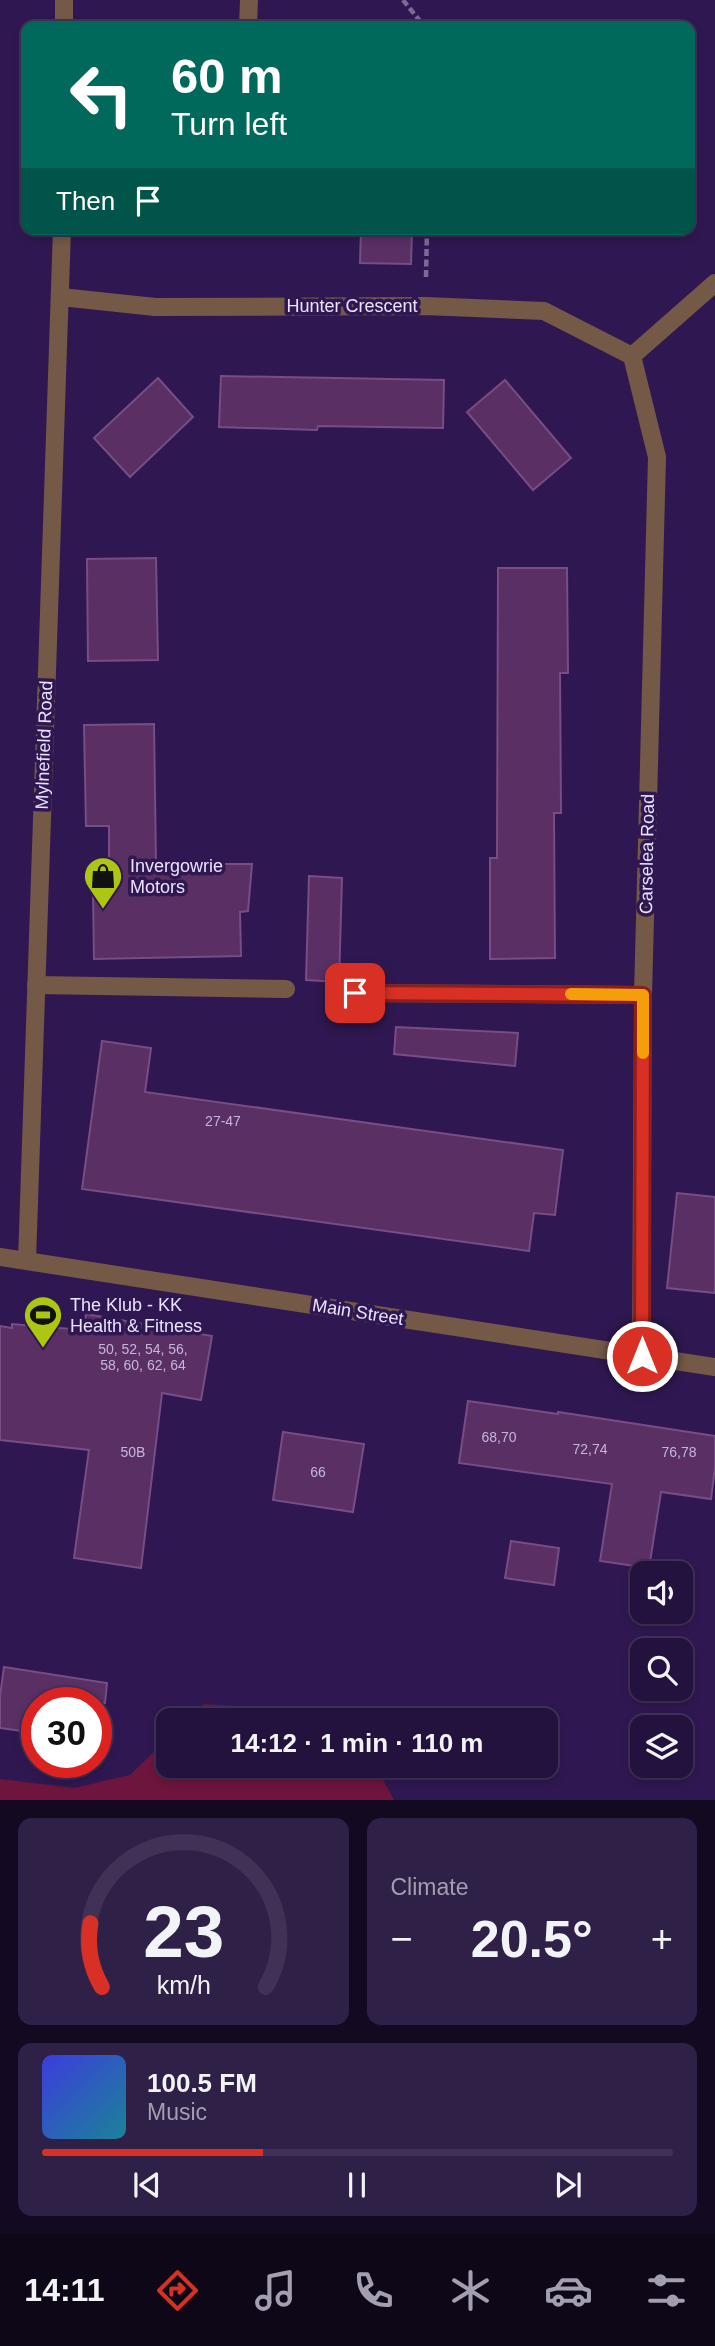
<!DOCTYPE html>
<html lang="en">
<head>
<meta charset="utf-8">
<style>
	:root { --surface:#23123d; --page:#2f2048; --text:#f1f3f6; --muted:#a39eb0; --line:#403257; --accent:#d93025 }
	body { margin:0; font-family:Arial,sans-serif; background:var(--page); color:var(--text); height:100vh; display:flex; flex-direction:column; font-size:26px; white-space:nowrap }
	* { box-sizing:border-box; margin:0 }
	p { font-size:23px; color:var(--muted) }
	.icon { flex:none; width:38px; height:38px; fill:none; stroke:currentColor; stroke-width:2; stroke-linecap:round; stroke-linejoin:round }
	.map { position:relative; height:1800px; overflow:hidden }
	.details { display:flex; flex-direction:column; gap:18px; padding:18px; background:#130a22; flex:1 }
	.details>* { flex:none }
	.banner { position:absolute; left:21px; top:21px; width:674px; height:214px; border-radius:14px; box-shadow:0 4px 10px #0003,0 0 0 2px var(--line); background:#00695c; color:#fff; overflow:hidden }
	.buttons { position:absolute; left:630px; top:1561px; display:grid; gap:14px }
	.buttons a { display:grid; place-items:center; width:63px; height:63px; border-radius:14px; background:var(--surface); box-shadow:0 4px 10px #0003,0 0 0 2px var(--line); font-size:35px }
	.speed { position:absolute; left:21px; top:1687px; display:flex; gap:14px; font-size:35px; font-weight:700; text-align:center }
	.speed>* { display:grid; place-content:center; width:91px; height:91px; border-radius:50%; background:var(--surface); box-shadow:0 4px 10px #0003,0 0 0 2px var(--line); line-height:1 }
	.speed .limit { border:10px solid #d22; background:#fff; color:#111 }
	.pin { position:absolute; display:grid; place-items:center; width:60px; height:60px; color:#fff; margin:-30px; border-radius:14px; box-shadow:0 4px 10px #0006 }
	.me { position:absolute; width:77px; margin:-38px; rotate:0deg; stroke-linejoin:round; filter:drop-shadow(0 0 5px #0008) }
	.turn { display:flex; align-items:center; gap:24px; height:147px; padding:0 35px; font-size:32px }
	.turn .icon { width:91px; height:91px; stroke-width:2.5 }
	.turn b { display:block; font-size:49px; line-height:60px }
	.then { display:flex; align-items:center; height:66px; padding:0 35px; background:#0003; gap:14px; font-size:26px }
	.big { font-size:52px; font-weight:600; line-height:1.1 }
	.details .widget { flex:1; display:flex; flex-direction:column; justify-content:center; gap:10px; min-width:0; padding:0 24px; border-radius:14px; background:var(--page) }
	.details .dial { align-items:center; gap:0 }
	.dial svg { height:182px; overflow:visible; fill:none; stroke:var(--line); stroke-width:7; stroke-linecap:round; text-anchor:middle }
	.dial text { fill:var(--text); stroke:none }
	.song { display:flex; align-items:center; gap:21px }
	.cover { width:84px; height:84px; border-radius:10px; background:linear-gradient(135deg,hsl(240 70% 55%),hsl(190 70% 35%)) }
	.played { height:7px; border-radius:4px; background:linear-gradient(90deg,var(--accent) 35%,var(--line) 35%) }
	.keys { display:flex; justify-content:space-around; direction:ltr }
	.heat { display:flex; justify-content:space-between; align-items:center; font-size:38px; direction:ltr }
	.details .tiles { flex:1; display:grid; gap:18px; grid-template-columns:1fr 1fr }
	.widget:last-child { grid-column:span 2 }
	.trip { position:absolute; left:156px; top:1708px; width:402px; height:70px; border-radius:14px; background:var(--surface); box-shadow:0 4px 10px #0003,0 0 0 2px var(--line); font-weight:600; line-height:70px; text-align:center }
	.menu { display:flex; height:112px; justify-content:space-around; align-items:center; background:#0e0718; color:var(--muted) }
	.menu .icon { width:49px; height:49px }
	.menu .current { color:var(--accent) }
	.menu b { font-size:32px; color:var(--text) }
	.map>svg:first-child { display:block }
</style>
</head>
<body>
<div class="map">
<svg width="715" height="1800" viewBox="0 0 715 1800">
	<rect width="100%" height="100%" fill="#2f1851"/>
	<path fill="#6d153c" d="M 204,1704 L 346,1713 L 351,1720 L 187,1720 Z
		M 168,1738 L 168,1766 L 376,1766 L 394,1800 L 0,1800 L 0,1779 L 74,1788 L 130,1775 Z"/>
	<path fill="#592f64" stroke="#784c84" stroke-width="2" d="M 361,229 L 412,229 L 411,264 L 360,263 Z
		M 221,376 L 444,380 L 443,428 L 318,426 L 317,430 L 219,427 Z
		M 158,378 L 193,417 L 130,477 L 94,438 Z
		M 505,380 L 571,458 L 533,490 L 467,412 Z
		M 156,558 L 158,660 L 88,661 L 87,559 Z
		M 498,568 L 567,568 L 568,673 L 560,673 L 561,813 L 554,813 L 555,958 L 490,959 L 490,858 L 497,858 Z
		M 154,724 L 156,864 L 252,864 L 248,911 L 240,912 L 241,956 L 94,959 L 93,893 L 109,892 L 109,826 L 86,826 L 84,725 Z
		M 309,876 L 342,878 L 339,982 L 306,980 Z
		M 396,1027 L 518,1033 L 515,1066 L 394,1054 Z
		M 102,1041 L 151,1048 L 145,1092 L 563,1150 L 555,1215 L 534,1213 L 529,1251 L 82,1189 Z
		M 677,1193 L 715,1197 L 715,1293 L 667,1288 Z
		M 86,1314 L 212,1336 L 201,1400 L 162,1393 L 141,1568 L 74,1558 L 89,1450 L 0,1440 L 0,1326 L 12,1328 L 12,1324 L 83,1330 Z
		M 468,1401 L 558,1414 L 558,1412 L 715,1436 L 715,1467 L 711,1499 L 661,1492 L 649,1568 L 600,1561 L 612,1484 L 459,1463 Z
		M 283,1432 L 364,1444 L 353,1512 L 273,1500 Z
		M 511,1541 L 559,1548 L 554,1585 L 505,1578 Z
		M 4,1667 L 107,1683 L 105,1703 L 37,1703 L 37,1733 L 0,1728 L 0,1696 Z"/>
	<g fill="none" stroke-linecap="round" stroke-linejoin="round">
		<path stroke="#7b6a98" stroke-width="4.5" stroke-dasharray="7 3.5" stroke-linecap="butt" d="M 403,0 L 424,26
			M 426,277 L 427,229"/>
		<path stroke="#735946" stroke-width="18" d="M 632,356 L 715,283
			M 36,985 L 286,989
			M 355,993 L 643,995"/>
		<path stroke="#735946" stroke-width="18" d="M 64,26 L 64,0
			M 248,26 L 249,0
			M 61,297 L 155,307 L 425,306 L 544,311 L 632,356 L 657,457 L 643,995 L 641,1356
			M 27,1261 L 62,229"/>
		<path stroke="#735946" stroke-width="18" d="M 0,1257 L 715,1367"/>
	</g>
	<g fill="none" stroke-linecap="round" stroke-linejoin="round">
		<g stroke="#8d1f18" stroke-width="18">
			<path id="route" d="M 355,993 L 643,995 L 642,1356"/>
		</g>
		<use href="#route" stroke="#d93025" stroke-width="12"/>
		<path stroke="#f59e0b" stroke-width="12" d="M 571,994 L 643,995 L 643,1053"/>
	</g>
	<defs>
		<g id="shop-pin" transform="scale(2.0125)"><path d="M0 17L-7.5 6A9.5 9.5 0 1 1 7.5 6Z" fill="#acc612" stroke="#2f1851"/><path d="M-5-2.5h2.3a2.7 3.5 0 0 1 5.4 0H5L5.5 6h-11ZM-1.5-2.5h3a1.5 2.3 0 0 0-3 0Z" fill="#111"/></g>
		<g id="stadium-pin" transform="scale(2.0125)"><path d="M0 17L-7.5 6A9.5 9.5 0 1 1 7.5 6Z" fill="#acc612" stroke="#2f1851"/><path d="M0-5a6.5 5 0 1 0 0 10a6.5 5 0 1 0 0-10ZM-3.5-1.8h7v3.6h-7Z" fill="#111"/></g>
	</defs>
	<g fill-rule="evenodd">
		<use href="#shop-pin" x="103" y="876"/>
		<use href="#stadium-pin" x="43" y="1315"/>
	</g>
	<g text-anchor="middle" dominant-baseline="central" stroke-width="7" stroke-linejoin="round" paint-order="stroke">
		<g font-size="14" fill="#c6b5d8">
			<text x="223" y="1121">27-47</text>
			<text x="143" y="1349">50, 52, 54, 56,<tspan x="143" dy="16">58, 60, 62, 64</tspan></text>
			<text x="499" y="1437">68,70</text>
			<text x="590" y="1449">72,74</text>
			<text x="133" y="1452">50B</text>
			<text x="679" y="1452">76,78</text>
			<text x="318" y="1472">66</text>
		</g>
		<g font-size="18" fill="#eae2ff" stroke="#2f1851">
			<text x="352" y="306">Hunter Crescent</text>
			<text transform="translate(44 745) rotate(-88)">Mylnefield Road</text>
			<text transform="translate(647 854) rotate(-89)">Carselea Road</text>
			<text transform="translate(358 1312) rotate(9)">Main Street</text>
		</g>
		<g font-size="18" fill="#eae2ff" stroke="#2f1851" text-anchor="start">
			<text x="130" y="866">Invergowrie<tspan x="130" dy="21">Motors</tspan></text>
			<text x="70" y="1305">The Klub - KK<tspan x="70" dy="21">Health &amp; Fitness</tspan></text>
		</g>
	</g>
</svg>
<div class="buttons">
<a><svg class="icon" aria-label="sound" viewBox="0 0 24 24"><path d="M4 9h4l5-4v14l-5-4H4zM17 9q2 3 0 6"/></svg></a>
<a><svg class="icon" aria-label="search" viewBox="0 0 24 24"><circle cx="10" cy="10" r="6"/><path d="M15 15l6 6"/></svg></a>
<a><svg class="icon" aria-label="layers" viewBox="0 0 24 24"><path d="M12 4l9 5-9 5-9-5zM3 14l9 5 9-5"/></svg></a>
</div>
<div class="speed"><div class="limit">30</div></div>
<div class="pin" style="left:355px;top:993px;background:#d93025"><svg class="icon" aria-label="arrive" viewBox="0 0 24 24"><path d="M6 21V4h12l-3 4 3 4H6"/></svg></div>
<svg class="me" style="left:642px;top:1356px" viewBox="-20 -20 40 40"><circle r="17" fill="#d93025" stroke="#fff" stroke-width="3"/><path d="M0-11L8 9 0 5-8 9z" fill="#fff"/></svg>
<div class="trip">14:12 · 1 min · 110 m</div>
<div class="banner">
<div class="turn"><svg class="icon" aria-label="left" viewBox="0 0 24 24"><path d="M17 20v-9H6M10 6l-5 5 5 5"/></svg><div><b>60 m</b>Turn left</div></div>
<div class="then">Then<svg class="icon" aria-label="arrive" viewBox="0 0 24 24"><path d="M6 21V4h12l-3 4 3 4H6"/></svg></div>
</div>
</div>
<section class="details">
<div class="tiles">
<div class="widget dial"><svg viewBox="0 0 100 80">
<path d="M14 69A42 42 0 1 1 86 69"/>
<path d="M14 69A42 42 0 0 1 9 41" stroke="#d93025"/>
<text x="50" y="56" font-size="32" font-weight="700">23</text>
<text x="50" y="72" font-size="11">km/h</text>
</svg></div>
<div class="widget"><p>Climate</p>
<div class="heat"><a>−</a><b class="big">20.5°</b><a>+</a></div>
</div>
<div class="widget">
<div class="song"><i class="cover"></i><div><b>100.5 FM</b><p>Music</p></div></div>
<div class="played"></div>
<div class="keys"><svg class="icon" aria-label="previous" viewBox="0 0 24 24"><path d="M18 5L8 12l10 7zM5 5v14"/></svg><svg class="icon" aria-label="pause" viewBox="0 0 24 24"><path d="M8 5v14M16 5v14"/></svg><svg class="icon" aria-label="next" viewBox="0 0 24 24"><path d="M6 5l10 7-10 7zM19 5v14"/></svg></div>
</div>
</div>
</section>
<nav class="menu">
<b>14:11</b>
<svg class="icon current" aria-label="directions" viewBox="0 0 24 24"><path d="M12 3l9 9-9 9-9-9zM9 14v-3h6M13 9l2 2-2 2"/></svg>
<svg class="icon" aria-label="music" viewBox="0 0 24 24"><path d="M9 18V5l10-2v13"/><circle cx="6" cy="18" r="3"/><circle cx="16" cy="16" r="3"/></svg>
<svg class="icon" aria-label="phone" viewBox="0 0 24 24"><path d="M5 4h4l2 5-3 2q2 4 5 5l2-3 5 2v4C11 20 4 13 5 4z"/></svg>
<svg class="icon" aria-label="climate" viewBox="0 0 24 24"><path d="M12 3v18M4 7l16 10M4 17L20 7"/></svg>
<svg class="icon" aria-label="car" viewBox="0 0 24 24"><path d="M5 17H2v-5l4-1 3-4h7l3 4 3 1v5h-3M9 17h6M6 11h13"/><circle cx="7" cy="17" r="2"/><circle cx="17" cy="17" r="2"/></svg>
<svg class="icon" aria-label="filters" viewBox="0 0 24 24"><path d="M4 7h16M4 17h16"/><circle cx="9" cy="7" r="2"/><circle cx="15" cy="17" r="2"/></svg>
</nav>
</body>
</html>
